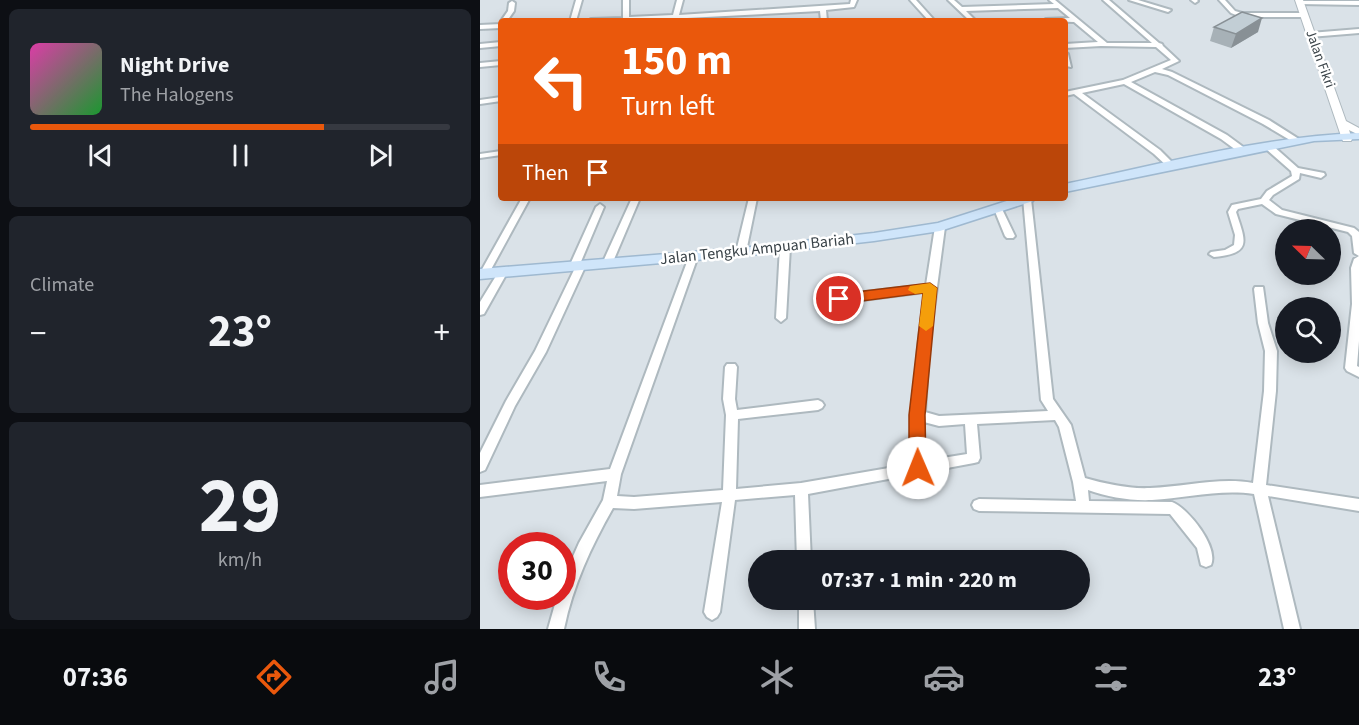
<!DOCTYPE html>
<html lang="en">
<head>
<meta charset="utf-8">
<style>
	:root { --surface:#171b24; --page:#20242c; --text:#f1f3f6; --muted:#9ea1a6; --line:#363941; --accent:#ea580c }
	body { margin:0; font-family:"Source Sans 3",sans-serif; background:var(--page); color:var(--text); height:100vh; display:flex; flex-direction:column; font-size:22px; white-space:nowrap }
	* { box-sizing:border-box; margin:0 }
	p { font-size:20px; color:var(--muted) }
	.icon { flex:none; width:33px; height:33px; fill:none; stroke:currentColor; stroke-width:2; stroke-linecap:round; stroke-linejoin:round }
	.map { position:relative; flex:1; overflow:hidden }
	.details { display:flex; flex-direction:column; gap:9px; padding:9px; background:#0d0f14; width:480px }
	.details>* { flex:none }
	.hud { position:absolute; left:18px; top:18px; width:570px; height:183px; border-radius:6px; box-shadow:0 3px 15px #0003; background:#ea580c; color:#fff; overflow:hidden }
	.needle { width:39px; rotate:293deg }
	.fabs { position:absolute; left:795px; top:219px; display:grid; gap:12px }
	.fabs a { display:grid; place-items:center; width:66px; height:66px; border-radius:50%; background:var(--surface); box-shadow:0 3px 15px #0003; font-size:30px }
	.speed { position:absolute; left:18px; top:532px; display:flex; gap:12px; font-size:30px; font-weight:700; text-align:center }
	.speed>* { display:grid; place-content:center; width:78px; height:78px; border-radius:50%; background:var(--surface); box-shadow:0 3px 15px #0003; line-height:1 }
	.speed .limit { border:9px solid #d22; background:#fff; color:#111 }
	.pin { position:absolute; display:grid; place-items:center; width:51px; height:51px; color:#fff; margin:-26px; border:3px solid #fff; border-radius:50%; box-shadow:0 2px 6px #0007 }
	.me { position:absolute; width:66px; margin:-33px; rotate:359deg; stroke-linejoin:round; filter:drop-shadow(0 0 4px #0008) }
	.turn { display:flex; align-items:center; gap:21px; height:126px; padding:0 24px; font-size:27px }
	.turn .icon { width:78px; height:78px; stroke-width:2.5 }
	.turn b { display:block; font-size:42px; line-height:51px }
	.then { display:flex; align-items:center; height:57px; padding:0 24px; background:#0003; gap:12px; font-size:22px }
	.big { font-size:45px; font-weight:700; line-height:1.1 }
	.details .widget { flex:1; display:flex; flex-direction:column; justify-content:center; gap:9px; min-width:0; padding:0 21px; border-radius:9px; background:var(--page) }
	.details .dial { align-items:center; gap:0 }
	.dial b { font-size:78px; line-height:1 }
	.song { display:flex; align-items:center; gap:18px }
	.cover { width:72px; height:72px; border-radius:9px; background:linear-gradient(135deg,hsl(320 70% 55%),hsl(130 70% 35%)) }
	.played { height:6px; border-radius:3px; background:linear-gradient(90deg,var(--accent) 70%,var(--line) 70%) }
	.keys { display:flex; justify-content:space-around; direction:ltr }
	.heat { display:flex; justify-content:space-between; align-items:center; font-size:33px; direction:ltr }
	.trip { position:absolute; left:268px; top:550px; width:342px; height:60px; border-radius:30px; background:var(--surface); box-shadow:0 3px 15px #0003; font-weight:700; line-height:60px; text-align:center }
	.menu { display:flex; height:96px; justify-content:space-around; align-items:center; background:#090b0e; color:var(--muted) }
	.menu .icon { width:42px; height:42px }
	.menu .selected { color:var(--accent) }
	.menu b { font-size:27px; color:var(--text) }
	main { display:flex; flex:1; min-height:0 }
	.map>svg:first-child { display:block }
</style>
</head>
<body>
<main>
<section class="details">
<div class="widget">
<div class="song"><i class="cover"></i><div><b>Night Drive</b><p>The Halogens</p></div></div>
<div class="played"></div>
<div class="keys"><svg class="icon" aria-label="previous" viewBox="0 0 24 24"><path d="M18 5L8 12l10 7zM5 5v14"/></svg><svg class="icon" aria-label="pause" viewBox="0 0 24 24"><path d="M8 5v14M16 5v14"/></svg><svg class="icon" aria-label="next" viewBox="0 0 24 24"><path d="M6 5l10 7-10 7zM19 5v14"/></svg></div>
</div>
<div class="widget"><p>Climate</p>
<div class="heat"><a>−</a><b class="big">23°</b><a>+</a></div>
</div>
<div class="widget dial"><b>29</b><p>km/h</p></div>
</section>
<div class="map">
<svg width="879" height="629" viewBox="0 0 879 629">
	<rect width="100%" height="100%" fill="#ebf0f4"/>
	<path fill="#dae2e8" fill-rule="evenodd" d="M 0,0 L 879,0 L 879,629 L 0,629 ZM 21,21 L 585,21 L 585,198 L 21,198 ZM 806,230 L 850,230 L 850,274 L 806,274 ZM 806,308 L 850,308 L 850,352 L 806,352 ZM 32,546 L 82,546 L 82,597 L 32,597 ZM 279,561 L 600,561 L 600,600 L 279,600 Z"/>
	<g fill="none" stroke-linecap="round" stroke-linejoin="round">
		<g stroke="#aeb9bf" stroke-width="4">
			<path id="minor" d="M 96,0 L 102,0 L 96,21 L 90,21 Z
				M 143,0 L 149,0 L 149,17 L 193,15 L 197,0 L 203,0 L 199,15 L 370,4 L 371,0 L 377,0 L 374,7 L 346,10 L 347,21 L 341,21 L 340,11 L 149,21 L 108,21 L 111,19 L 143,18 Z
				M 430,0 L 436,0 L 455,21 L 449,21 Z
				M 468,0 L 474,0 L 482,7 L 574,4 L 569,0 L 575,0 L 627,43 L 672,43 L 623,0 L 629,0 L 679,43 L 682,44 L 683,46 L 699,61 L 682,69 L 692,72 L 789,120 L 822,141 L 818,143 L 815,143 L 783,124 L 688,75 L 675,72 L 651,82 L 747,135 L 766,149 L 766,153 L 760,153 L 741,139 L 644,84 L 602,93 L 680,150 L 695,165 L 694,167 L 688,167 L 674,154 L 594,94 L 585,96 L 585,92 L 643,80 L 691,60 L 676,47 L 621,46 L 585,48 L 585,44 L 618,42 L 594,22 L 563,21 L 566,19 L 590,18 L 578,8 L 486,11 L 496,21 L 490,21 Z
				M 649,0 L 658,0 L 691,10 L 688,12 Z
				M 711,0 L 717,0 L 718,1 L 715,3 Z
				M 739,0 L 745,0 L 755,11 L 762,13 L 824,13 L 827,15 L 824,17 L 761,17 L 751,13 Z
				M 32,1 L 35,3 L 34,11 L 27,21 L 21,21 L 28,11 L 29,3 Z
				M 820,1 L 879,1 L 879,5 L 818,4 L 818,2 Z
				M 21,24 L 21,28 L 0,29 L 0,25 Z
				M 879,29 L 879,33 L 830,37 L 827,35 L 830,33 Z
				M 21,42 L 21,46 L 0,48 L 0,44 Z
				M 585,52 L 588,54 L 591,67 L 586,66 Z
				M 21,61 L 21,65 L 0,67 L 0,63 Z
				M 21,97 L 21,101 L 0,104 L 0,100 Z
				M 786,145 L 792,145 L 818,168 L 844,173 L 845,175 L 841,178 L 820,173 L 819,179 L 793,195 L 789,200 L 802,210 L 874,228 L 879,232 L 879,341 L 877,366 L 879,367 L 879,377 L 867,371 L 865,368 L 872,304 L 871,268 L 874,259 L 879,256 L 874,253 L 872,236 L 868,232 L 796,214 L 782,204 L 758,209 L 756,212 C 766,242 772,253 734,257 L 729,254 L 731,252 L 745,250 L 754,245 L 755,235 L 748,212 L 752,205 L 781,199 L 787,191 L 812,176 L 811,171 L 786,149 Z
				M 21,151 L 21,155 L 0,158 L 0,154 Z
				M 42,198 L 50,198 L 8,275 L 2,275 L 0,273 Z
				M 152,198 L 160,198 L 132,264 L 130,266 L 124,266 L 122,264 Z
				M 269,198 L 277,198 L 266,252 L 261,255 L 256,252 Z
				M 543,198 L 551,199 L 573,399 L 591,425 L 605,478 C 626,484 648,489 670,488 C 704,487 739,477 773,483 L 784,391 L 785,351 L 778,323 L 774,289 L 775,287 L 783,287 L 788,323 L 797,351 L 796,391 L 786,485 L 879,499 L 879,511 L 788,496 L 820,629 L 804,629 L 774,494 C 740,489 705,498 672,500 C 650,501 628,497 608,490 L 609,501 L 692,502 C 708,508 739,547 731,565 L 726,567 L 721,565 L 717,548 L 690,514 L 499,511 L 494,509 L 492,505 L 494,501 L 499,499 L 596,501 L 593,482 L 579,427 L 575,420 L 497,424 L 500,458 L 498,462 L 494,463 L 328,494 L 331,561 L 317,561 L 315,495 L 255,500 L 240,612 L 237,617 L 232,620 L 227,617 L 224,612 L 242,502 L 154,509 L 133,508 C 111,547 93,585 84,629 L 68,629 L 77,597 L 82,597 L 83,579 L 99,543 L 123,500 L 127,481 L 0,497 L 0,485 L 130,469 L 210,254 L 216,254 L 218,256 L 141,474 L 137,496 L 154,497 L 243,490 L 246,415 L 243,399 L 245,367 L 247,364 L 255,364 L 257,367 L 255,399 L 257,410 L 338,400 L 342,402 L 344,405 L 342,408 L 338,410 L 258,419 L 256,489 L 321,483 L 432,464 L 433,418 L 431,415 L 433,412 L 438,347 L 445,292 L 359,303 L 354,299 L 359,295 L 446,285 L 455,227 L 460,224 L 465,227 L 449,347 L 445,412 L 459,416 L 568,411 L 561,400 ZM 444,422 L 459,426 L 485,424 L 487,454 L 444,461 Z
				M 120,204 L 124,207 L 100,264 L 105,267 L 66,352 L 35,406 L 5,470 L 0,472 L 0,453 L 26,401 L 55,351 L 94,270 L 89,267 L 116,207 Z
				M 518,206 L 522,209 L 535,236 L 533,238 L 527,238 L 525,236 L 514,209 Z
				M 305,244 L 310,247 L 306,318 L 301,322 L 296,318 L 300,247 Z
				M 22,270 L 27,273 L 4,314 L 0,315 L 0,302 L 19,271 Z
				M 319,600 L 333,600 L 335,629 L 319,629 Z"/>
		</g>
		<g stroke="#aeb9bf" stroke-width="2">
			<path id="tertiary" d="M 815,0 L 823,0 L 866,121 L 879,128 L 879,135 L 869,130 L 872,139 L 871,141 L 863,141 L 862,139 Z"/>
		</g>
		<g stroke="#9fb9d0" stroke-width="3">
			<path id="secondary" d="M 879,133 L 879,139 L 834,141 L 585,192 L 585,184 C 682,164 780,137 879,133 Z
				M 536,198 L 555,198 L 553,201 L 460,231 L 394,241 L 261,256 L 0,279 L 0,269 L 261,248 L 394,233 L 458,223 Z"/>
		</g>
		<use href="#minor" fill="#fff" fill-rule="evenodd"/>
		<use href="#tertiary" fill="#fff" fill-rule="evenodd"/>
		<use href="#secondary" fill="#cfe5fa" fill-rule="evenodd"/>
	</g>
	<path fill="#a7b1b7" d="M 734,27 L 778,32 L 751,48 L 730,41 Z"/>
	<path fill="#889095" d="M 782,18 L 778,32 L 751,48 L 756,34 Z"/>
	<path fill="#c2ced5" stroke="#889095" stroke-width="1.5" d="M 762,12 L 782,18 L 756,34 L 734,27 Z"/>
	<path fill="#ea580c" stroke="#983908" stroke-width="1.5" d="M 450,283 L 457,288 L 445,415 L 446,468 L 444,474 L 438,476 L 432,474 L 429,468 L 429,415 L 443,293 L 359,304 L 352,299 L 359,294 Z"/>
	<path fill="#f59e0b" d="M 450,283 L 457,288 L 453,326 L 446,331 L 439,326 L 443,293 L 435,294 L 428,290 L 430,286 Z"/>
	<g text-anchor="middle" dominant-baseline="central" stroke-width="5" stroke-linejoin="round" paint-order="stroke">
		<g font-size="14" fill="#3a4348" stroke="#fff">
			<text transform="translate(840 59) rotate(70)">Jalan Fikri</text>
		</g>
		<g font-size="16" fill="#3a4348" stroke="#fff">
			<text transform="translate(277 249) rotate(-6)">Jalan Tengku Ampuan Bariah</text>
		</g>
	</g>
</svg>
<div class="fabs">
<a><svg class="needle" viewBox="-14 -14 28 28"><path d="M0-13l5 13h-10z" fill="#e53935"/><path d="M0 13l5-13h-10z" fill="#9ea1a6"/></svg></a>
<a><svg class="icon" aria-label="search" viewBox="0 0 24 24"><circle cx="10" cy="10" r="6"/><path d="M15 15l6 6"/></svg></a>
</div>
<div class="speed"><div class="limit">30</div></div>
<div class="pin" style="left:359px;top:299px;background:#d93025"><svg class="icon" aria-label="arrive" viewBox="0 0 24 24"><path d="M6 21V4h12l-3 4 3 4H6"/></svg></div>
<svg class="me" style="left:438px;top:468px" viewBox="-20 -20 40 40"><circle r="19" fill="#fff"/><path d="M0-13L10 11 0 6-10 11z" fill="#ea580c"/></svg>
<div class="trip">07:37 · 1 min · 220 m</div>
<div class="hud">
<div class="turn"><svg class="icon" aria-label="left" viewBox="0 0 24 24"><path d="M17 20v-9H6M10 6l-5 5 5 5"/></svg><div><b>150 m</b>Turn left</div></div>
<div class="then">Then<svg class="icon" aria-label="arrive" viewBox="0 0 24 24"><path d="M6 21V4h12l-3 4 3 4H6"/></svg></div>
</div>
</div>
</main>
<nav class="menu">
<b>07:36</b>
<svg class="icon selected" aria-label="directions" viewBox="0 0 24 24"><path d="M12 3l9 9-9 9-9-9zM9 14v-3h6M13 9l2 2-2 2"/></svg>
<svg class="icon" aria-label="music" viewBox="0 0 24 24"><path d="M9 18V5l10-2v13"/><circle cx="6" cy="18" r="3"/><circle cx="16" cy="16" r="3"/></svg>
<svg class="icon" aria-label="phone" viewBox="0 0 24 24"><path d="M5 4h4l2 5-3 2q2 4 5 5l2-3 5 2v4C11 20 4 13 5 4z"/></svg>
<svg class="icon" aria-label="climate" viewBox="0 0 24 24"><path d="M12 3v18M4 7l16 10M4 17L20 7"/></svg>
<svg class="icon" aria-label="car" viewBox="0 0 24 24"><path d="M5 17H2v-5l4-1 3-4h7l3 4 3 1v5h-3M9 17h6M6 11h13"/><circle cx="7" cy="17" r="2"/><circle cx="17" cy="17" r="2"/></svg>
<svg class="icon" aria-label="filters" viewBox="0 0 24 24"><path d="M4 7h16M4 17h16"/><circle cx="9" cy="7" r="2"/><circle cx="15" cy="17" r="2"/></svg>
<b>23°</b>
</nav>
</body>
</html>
